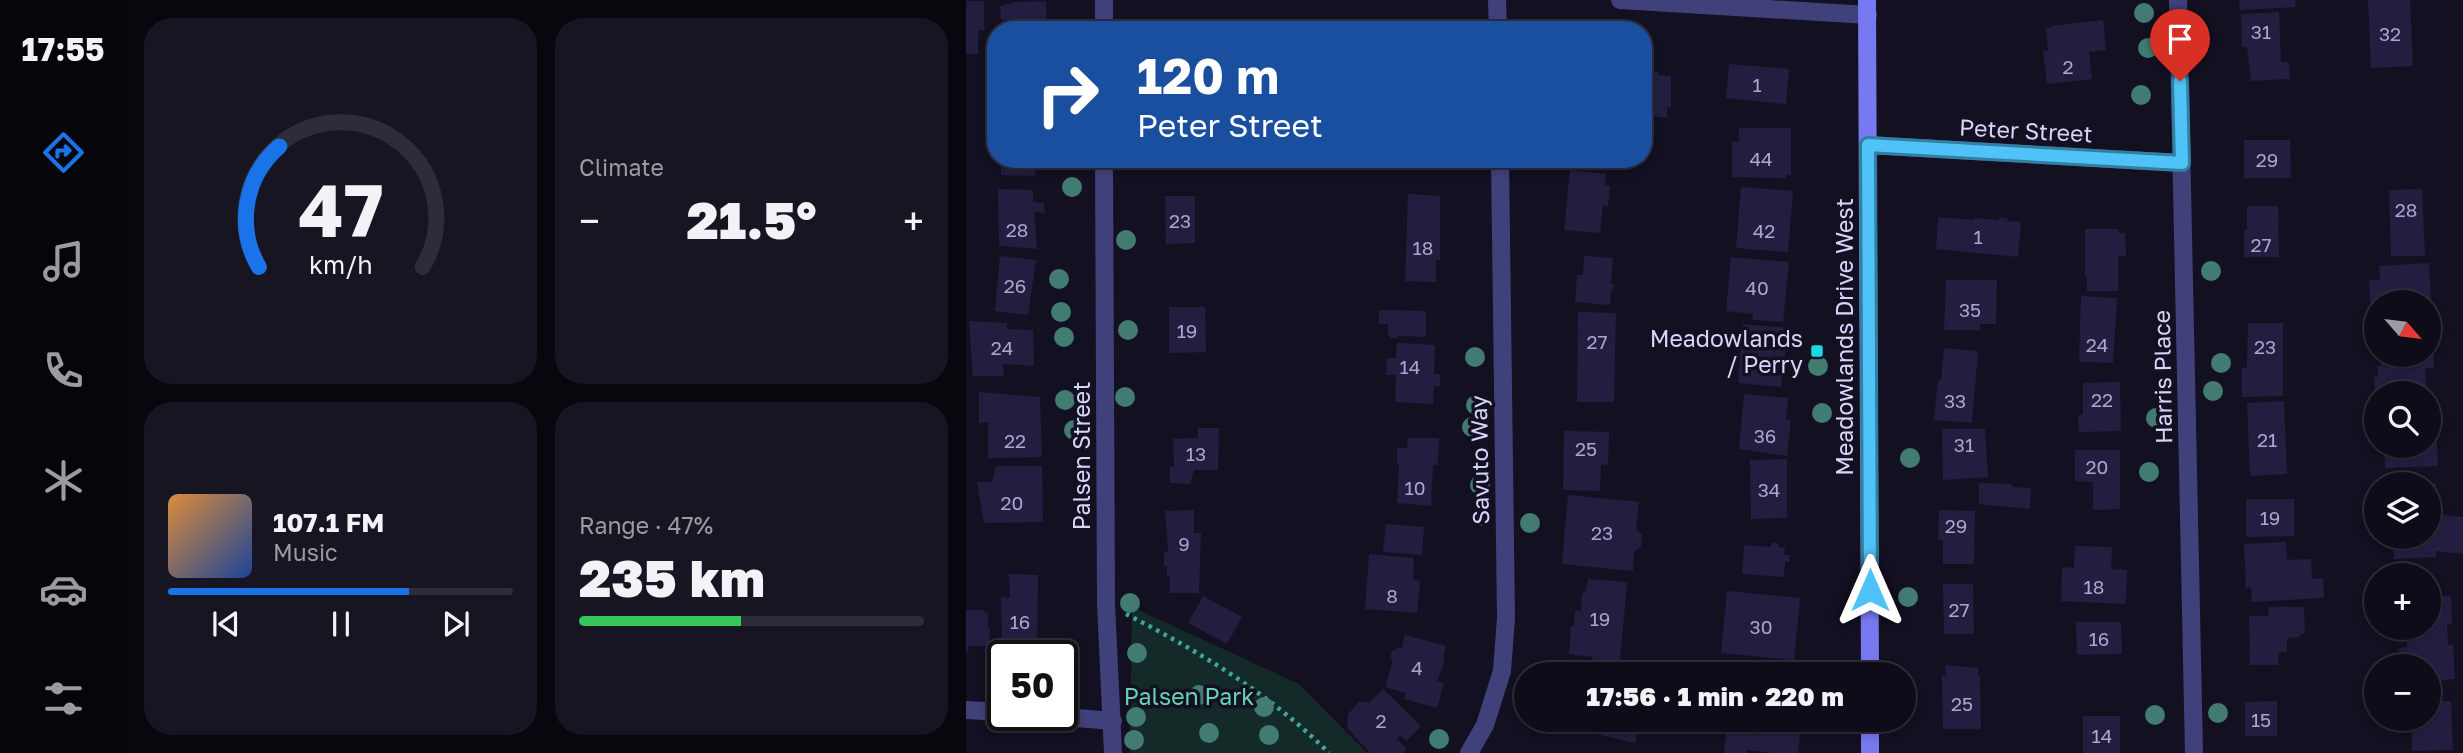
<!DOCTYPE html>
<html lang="en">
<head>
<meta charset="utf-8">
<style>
	:root { --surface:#0e0c19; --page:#171522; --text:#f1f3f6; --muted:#9b9ba2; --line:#2e2c38; --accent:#1a73e8 }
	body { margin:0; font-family:"Golos Text",sans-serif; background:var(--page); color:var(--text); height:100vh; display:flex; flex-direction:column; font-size:26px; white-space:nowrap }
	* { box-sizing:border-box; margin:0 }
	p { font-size:23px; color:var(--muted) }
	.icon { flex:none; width:38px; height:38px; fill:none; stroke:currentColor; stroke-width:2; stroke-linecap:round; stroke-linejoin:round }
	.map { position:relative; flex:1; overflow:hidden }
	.sheet { display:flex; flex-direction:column; gap:18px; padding:18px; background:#08070e; width:840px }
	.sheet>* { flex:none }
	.top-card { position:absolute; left:21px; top:21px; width:665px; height:147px; border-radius:28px; box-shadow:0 4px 10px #0003,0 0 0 2px var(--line); background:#1a4fa0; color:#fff; overflow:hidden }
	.needle { width:46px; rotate:118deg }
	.tools { position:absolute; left:1398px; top:290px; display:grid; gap:14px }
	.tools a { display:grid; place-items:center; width:77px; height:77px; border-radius:50%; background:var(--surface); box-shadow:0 4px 10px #0003,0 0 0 2px var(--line); font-size:35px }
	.speed { position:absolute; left:21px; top:640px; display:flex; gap:14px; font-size:35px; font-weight:700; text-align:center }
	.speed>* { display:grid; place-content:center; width:91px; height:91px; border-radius:50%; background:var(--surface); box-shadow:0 4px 10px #0003,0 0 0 2px var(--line); line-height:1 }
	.speed .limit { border:4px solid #111; border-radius:10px; background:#fff; color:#111 }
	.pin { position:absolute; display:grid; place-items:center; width:60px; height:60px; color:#fff; margin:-72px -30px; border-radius:50% 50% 50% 0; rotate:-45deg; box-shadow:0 0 7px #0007 }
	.pin .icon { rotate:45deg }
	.me { position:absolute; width:77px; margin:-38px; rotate:0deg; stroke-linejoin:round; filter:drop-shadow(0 0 5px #0008) }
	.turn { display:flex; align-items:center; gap:24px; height:147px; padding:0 35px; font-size:32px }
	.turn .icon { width:91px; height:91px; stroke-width:2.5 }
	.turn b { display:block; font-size:49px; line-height:60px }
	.big { font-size:52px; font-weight:800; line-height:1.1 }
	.sheet .widget { flex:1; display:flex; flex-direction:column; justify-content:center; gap:10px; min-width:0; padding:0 24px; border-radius:28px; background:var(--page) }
	.sheet .dial { align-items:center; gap:0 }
	.dial svg { height:182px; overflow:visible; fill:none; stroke:var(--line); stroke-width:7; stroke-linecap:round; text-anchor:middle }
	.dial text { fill:var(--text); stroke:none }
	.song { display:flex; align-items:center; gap:21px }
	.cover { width:84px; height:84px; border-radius:10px; background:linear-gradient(135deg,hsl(30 70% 55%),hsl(220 70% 35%)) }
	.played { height:7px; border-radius:4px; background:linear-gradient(90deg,var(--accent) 70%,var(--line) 70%) }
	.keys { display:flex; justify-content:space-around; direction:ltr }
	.heat { display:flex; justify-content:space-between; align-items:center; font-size:38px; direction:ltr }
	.charge { height:10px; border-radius:5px; background:linear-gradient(90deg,#34c759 47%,var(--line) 0) }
	.sheet .tiles { flex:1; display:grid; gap:18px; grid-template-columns:repeat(2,1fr) }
	.trip { position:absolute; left:548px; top:662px; width:402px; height:70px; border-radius:35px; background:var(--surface); box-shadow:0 4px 10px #0003,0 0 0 2px var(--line); font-weight:800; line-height:70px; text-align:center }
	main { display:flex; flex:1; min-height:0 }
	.dock { display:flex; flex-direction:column; width:126px; justify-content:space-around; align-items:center; background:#06050a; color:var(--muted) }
	.dock .icon { width:49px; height:49px }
	.dock .on { color:var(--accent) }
	.dock b { font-size:32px; color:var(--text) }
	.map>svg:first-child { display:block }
</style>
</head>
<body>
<main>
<nav class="dock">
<b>17:55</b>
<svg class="icon on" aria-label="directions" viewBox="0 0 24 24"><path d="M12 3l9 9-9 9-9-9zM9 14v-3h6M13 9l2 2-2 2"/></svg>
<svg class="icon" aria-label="music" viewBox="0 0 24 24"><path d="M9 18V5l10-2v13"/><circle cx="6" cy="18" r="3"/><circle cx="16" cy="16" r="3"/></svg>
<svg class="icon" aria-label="phone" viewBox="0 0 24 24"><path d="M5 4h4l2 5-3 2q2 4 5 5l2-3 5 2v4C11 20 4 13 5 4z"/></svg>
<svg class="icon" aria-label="climate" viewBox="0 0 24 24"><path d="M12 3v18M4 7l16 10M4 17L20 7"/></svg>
<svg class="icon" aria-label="car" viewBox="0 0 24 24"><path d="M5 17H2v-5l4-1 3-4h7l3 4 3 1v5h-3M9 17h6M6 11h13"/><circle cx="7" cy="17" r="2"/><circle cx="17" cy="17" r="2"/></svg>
<svg class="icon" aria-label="filters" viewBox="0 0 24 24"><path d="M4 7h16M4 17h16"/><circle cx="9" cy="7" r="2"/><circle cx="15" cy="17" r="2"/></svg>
</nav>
<section class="sheet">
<div class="tiles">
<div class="widget dial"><svg viewBox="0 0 100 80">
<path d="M14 69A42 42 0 1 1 86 69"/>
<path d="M14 69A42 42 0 0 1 23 16" stroke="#1a73e8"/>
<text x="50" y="56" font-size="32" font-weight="700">47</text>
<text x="50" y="72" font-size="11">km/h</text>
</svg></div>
<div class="widget"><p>Climate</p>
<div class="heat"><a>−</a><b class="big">21.5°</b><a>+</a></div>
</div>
<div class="widget">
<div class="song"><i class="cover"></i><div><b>107.1 FM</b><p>Music</p></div></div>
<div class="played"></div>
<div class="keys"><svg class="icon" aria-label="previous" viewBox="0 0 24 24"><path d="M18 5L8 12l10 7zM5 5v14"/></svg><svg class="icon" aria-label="pause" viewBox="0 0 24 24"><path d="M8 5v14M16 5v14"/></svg><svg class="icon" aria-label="next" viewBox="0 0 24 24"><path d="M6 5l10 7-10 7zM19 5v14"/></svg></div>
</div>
<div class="widget"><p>Range · 47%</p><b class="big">235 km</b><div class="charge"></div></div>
</div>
</section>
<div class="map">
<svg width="1497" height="753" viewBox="0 0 1497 753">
	<rect width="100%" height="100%" fill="#121021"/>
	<path fill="#142a28" d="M 166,607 L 333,684 L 401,753 L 164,753 Z"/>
	<path fill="#231e40" d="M 1273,0 L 1329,0 L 1330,7 L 1274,10 Z
		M 1402,0 L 1444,0 L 1447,66 L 1405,68 Z
		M 0,1 L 18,1 L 18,30 L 12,30 L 12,54 L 0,54 Z
		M 80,1 L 80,30 L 49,30 L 49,20 L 35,20 L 34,6 L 50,2 Z
		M 1313,12 L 1315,62 L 1323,62 L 1324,79 L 1285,81 L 1281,47 L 1276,47 L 1275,14 Z
		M 1137,20 L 1140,50 L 1123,52 L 1126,79 L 1081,84 L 1077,51 L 1082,51 L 1080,28 L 1085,28 L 1085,26 Z
		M 763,64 L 823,69 L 820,104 L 760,98 Z
		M 677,71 L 692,72 L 692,75 L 705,76 L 705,107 L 701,107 L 701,118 L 678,115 Z
		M 773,128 L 825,128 L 825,175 L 820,175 L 820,178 L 766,177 L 766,142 L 773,142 Z
		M 1278,140 L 1324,140 L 1325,178 L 1278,178 Z
		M 35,159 L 69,159 L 69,176 L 35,175 Z
		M 438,159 L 478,159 L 477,163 L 438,162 Z
		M 604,170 L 640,174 L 639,185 L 644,186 L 642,206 L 637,205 L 634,233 L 598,230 Z
		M 775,187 L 827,191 L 822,252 L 770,248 Z
		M 32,189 L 67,190 L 67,202 L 78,203 L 79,213 L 68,212 L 71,249 L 33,246 Z
		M 1456,189 L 1459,256 L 1425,256 L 1423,190 Z
		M 442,194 L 474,196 L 474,260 L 470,260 L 470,282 L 439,281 Z
		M 199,196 L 229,196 L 229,243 L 200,244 Z
		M 1281,206 L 1312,206 L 1313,257 L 1278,257 L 1278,230 L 1281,230 Z
		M 972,217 L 1008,220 L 1008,218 L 1033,220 L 1033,217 L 1042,218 L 1041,221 L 1055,222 L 1052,257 L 970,249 Z
		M 1119,229 L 1152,229 L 1152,233 L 1159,233 L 1160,256 L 1152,256 L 1152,291 L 1121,291 L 1121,277 L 1119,277 Z
		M 34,256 L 70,260 L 62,315 L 29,311 Z
		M 618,256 L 647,258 L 645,284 L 648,284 L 647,291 L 645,291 L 644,305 L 609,302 L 611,275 L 617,275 Z
		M 765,257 L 823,262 L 817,322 L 787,320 L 787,314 L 760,311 Z
		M 1463,263 L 1465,303 L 1410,303 L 1410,325 L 1405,326 L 1403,280 L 1414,280 L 1413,266 Z
		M 980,280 L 1031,280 L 1030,324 L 1014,324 L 1014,330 L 978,330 Z
		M 1115,296 L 1151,298 L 1147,363 L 1113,362 Z
		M 203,307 L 239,307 L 240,352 L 203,353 Z
		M 413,310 L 460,311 L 460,337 L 432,336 L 432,338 L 424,338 L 424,336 L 422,336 L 422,324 L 413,324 Z
		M 612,312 L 650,313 L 648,402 L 611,402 Z
		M 3,321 L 41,323 L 41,329 L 67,330 L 68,366 L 37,364 L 38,376 L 7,376 Z
		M 1282,323 L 1317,323 L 1317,396 L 1276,397 L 1276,368 L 1281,368 Z
		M 777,324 L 822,328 L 815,387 L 772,383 Z
		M 1467,334 L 1468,368 L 1459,368 L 1461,393 L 1409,394 L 1408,377 L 1412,377 L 1411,366 L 1415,366 L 1415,355 L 1463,355 L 1463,335 Z
		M 431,343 L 469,345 L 468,374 L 474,374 L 474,386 L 468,386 L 467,404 L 429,402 L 430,375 L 420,375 L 421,358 L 430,358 Z
		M 978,348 L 1012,351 L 1006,423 L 968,420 L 972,380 L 975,380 Z
		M 1154,382 L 1155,431 L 1113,432 L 1112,415 L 1117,415 L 1117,383 Z
		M 13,392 L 74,397 L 76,457 L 22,458 L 22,422 L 13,423 Z
		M 778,394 L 822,398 L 820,419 L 825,420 L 821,456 L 773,449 Z
		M 1318,401 L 1321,474 L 1284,476 L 1281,403 Z
		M 1463,408 L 1469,408 L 1472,466 L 1419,468 L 1418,446 L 1463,446 Z
		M 232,428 L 253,428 L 252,470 L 228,470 L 224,484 L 204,483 L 204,467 L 208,467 L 207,439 L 232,438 Z
		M 976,429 L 1019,429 L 1022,477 L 977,480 Z
		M 598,431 L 643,432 L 642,465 L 635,464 L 634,491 L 597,490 Z
		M 442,438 L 473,438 L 472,465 L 467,465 L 465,506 L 431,503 L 433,464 L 431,464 L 431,448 L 441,448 Z
		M 1109,450 L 1154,450 L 1154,509 L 1127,510 L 1127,482 L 1109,481 Z
		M 821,459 L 821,518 L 785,519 L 784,460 Z
		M 30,466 L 76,466 L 77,522 L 18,523 L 11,482 L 26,482 Z
		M 1013,483 L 1046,484 L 1046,487 L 1065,488 L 1064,509 L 1013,504 Z
		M 1470,483 L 1471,514 L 1497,517 L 1497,554 L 1470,551 L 1470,557 L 1428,559 L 1427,537 L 1463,537 L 1463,484 Z
		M 602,495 L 673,502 L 670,529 L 676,535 L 675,547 L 668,552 L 667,571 L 596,564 Z
		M 1280,499 L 1328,499 L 1328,536 L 1280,537 Z
		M 228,510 L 228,533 L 235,533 L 233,593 L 204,593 L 204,576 L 201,575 L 201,566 L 198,566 L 198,552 L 202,552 L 199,511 Z
		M 973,510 L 1009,511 L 1008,564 L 977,564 L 977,540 L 972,540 Z
		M 420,524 L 458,527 L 456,555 L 417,552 Z
		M 1320,542 L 1321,560 L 1345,559 L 1346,579 L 1357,578 L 1358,598 L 1286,602 L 1285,587 L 1280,588 L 1278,544 Z
		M 805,543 L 812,543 L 812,547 L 819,548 L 818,555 L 824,555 L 823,562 L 819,561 L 818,577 L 776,574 L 778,545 L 805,547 Z
		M 1109,546 L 1146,547 L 1145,569 L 1161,570 L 1160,604 L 1095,601 L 1096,567 L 1108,568 Z
		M 403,554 L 448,558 L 447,580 L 454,581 L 451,613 L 399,609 Z
		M 43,574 L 72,575 L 71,646 L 36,645 L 35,597 L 44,598 Z
		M 622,579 L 661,582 L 654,662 L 626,660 L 627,657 L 603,654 L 605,626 L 608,626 L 609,610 L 615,611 L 616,593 L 619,593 Z
		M 977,584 L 1007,584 L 1008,634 L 978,634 Z
		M 761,591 L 834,598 L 828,660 L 755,653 Z
		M 237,596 L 276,617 L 261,644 L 222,623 Z
		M 1485,596 L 1486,624 L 1481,624 L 1482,645 L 1487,645 L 1489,679 L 1463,681 L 1463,667 L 1434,664 L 1433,648 L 1441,647 L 1440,628 L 1463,628 L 1463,597 Z
		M 1302,607 L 1338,607 L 1339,634 L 1334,634 L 1334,637 L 1321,638 L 1321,652 L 1312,653 L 1312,665 L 1284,665 L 1283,616 L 1303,616 Z
		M 0,610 L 17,610 L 17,612 L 22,613 L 22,627 L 24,627 L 23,646 L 2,646 L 3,651 L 0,651 Z
		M 1110,622 L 1155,622 L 1156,654 L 1111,655 Z
		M 439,635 L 480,646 L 477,659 L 479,660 L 471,681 L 478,683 L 471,708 L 438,699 L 440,693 L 419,687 L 427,660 L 424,659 L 426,650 L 429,651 L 430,647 L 436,648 Z
		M 607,659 L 666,673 L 666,674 L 604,674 Z
		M 979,665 L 1012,668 L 1012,676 L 1014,676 L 1015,729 L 977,729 L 976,676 L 980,676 Z
		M 417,689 L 455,726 L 440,741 L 434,735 L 431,739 L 441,749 L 437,753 L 404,753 L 381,728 L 382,714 L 393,702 L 404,702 Z
		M 1311,701 L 1311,736 L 1279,736 L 1279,702 Z
		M 1463,701 L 1485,701 L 1487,750 L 1446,751 L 1445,719 L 1463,719 Z
		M 1117,716 L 1154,716 L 1154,753 L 1117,753 Z
		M 598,719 L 670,719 L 675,720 L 669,743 L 596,726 Z
		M 795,730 L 834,733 L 832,753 L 805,753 L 781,750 L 781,753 L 758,753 L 760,732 L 794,735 Z"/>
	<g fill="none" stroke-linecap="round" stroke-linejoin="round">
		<path stroke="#3ca89c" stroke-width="4.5" stroke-dasharray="3.5 5" stroke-linecap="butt" d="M 160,614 C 234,652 304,694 363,753"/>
		<path stroke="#40417b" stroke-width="18" d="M 138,0 L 138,30
			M 531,0 L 532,30
			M 654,0 L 902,15
			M 1212,0 L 1228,753
			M 902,145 L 1216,163
			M 138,159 L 140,604 L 147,753
			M 0,710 L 37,712
			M 86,716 L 147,721
			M 503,753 L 519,725 L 536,671 L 540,618 L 534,159"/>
		<path stroke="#7679f0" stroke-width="18" d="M 901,0 L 904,674
			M 904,719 L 904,753"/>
	</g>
	<g fill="#427b71">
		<circle cx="1178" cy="13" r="10"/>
		<circle cx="1182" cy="48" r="10"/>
		<circle cx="1175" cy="95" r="10"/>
		<circle cx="106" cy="187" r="10"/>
		<circle cx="160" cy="240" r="10"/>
		<circle cx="1245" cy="271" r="10"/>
		<circle cx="93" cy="279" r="10"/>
		<circle cx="95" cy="312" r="10"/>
		<circle cx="162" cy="330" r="10"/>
		<circle cx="98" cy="337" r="10"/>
		<circle cx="509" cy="357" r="10"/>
		<circle cx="1255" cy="363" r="10"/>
		<circle cx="852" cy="366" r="10"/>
		<circle cx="1247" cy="391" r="10"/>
		<circle cx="159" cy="397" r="10"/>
		<circle cx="99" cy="400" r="10"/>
		<circle cx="510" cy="405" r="10"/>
		<circle cx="856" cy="413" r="10"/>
		<circle cx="1190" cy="418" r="10"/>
		<circle cx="506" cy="427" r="10"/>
		<circle cx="108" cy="430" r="10"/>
		<circle cx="944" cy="458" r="10"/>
		<circle cx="1183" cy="472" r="10"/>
		<circle cx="514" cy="485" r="10"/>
		<circle cx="516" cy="516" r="10"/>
		<circle cx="564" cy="523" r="10"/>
		<circle cx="942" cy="597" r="10"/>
		<circle cx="164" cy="603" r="10"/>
		<circle cx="171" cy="653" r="10"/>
		<circle cx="233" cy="695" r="10"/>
		<circle cx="298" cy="707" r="10"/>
		<circle cx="1252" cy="713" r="10"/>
		<circle cx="1189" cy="715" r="10"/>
		<circle cx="170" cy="717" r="10"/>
		<circle cx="243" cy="733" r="10"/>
		<circle cx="303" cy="735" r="10"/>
		<circle cx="473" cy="739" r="10"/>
		<circle cx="168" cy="740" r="10"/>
	</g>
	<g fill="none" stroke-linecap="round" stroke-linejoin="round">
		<g stroke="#337fa1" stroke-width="18">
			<path id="route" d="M 904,590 L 902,145 L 1216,163 L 1214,81"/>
		</g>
		<use href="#route" stroke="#4fc3f7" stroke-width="12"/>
	</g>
	<rect fill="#19d8e2" stroke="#121021" stroke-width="2.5" x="844" y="344" width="14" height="14" rx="3.5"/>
	<g text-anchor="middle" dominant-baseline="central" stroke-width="7" stroke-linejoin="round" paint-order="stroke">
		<g font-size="19" fill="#aaa7cc">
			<text x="1295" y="31">31</text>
			<text x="1424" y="33">32</text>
			<text x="1102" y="66">2</text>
			<text x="791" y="84">1</text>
			<text x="795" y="158">44</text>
			<text x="1301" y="159">29</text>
			<text x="1440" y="209">28</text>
			<text x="214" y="220">23</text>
			<text x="51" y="229">28</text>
			<text x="798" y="230">42</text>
			<text x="1012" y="236">1</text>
			<text x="1295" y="244">27</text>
			<text x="457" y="247">18</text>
			<text x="49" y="285">26</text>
			<text x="791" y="287">40</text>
			<text x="1004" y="309">35</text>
			<text x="221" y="330">19</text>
			<text x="631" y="341">27</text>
			<text x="1131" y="344">24</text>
			<text x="1299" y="346">23</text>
			<text x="36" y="347">24</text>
			<text x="444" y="366">14</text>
			<text x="1136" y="399">22</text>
			<text x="989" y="400">33</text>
			<text x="799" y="435">36</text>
			<text x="1301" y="439">21</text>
			<text x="49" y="440">22</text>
			<text x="998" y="444">31</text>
			<text x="620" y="448">25</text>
			<text x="230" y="453">13</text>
			<text x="1131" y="466">20</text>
			<text x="449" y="487">10</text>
			<text x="803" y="489">34</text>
			<text x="46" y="502">20</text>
			<text x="1304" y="517">19</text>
			<text x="990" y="525">29</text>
			<text x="636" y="532">23</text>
			<text x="218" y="543">9</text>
			<text x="1128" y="586">18</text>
			<text x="426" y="595">8</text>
			<text x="993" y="609">27</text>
			<text x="634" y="618">19</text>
			<text x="54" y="621">16</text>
			<text x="795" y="626">30</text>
			<text x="1133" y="638">16</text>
			<text x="451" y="667">4</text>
			<text x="996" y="703">25</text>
			<text x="1295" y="719">15</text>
			<text x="415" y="720">2</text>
			<text x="1136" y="735">14</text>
		</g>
		<g font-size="23" fill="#d7d5fa" stroke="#121021">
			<text transform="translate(1060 130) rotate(3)">Peter Street</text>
			<text transform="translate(878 337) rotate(-90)">Meadowlands Drive West</text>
			<text transform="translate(1196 377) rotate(-91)">Harris Place</text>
			<text transform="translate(115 456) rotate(-90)">Palsen Street</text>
			<text transform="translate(513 460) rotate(-91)">Savuto Way</text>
		</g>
		<g font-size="23" fill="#d7d5fa" stroke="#121021" text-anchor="end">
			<text x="837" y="338">Meadowlands<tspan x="837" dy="26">/ Perry</tspan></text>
		</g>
		<g font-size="23" fill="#69d2b3" stroke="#121021">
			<text x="223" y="696">Palsen Park</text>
		</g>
	</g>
</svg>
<div class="tools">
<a><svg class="needle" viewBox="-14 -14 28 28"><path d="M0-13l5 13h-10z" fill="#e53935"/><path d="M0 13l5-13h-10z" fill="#9b9ba2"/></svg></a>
<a><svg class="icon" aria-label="search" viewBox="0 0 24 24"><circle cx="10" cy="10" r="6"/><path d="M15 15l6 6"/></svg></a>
<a><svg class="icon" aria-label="layers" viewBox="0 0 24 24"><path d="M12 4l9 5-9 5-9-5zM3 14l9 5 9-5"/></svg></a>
<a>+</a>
<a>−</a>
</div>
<div class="speed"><div class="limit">50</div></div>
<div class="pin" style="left:1214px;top:81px;background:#d93025"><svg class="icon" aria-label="arrive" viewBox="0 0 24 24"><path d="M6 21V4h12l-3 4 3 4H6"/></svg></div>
<svg class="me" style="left:904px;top:590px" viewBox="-20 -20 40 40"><path d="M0-17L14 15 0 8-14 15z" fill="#4fc3f7" stroke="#fff" stroke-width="4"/></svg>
<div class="trip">17:56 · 1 min · 220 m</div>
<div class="top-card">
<div class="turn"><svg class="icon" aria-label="right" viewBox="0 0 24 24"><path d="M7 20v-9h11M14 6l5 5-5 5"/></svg><div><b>120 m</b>Peter Street</div></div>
</div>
</div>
</main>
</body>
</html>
